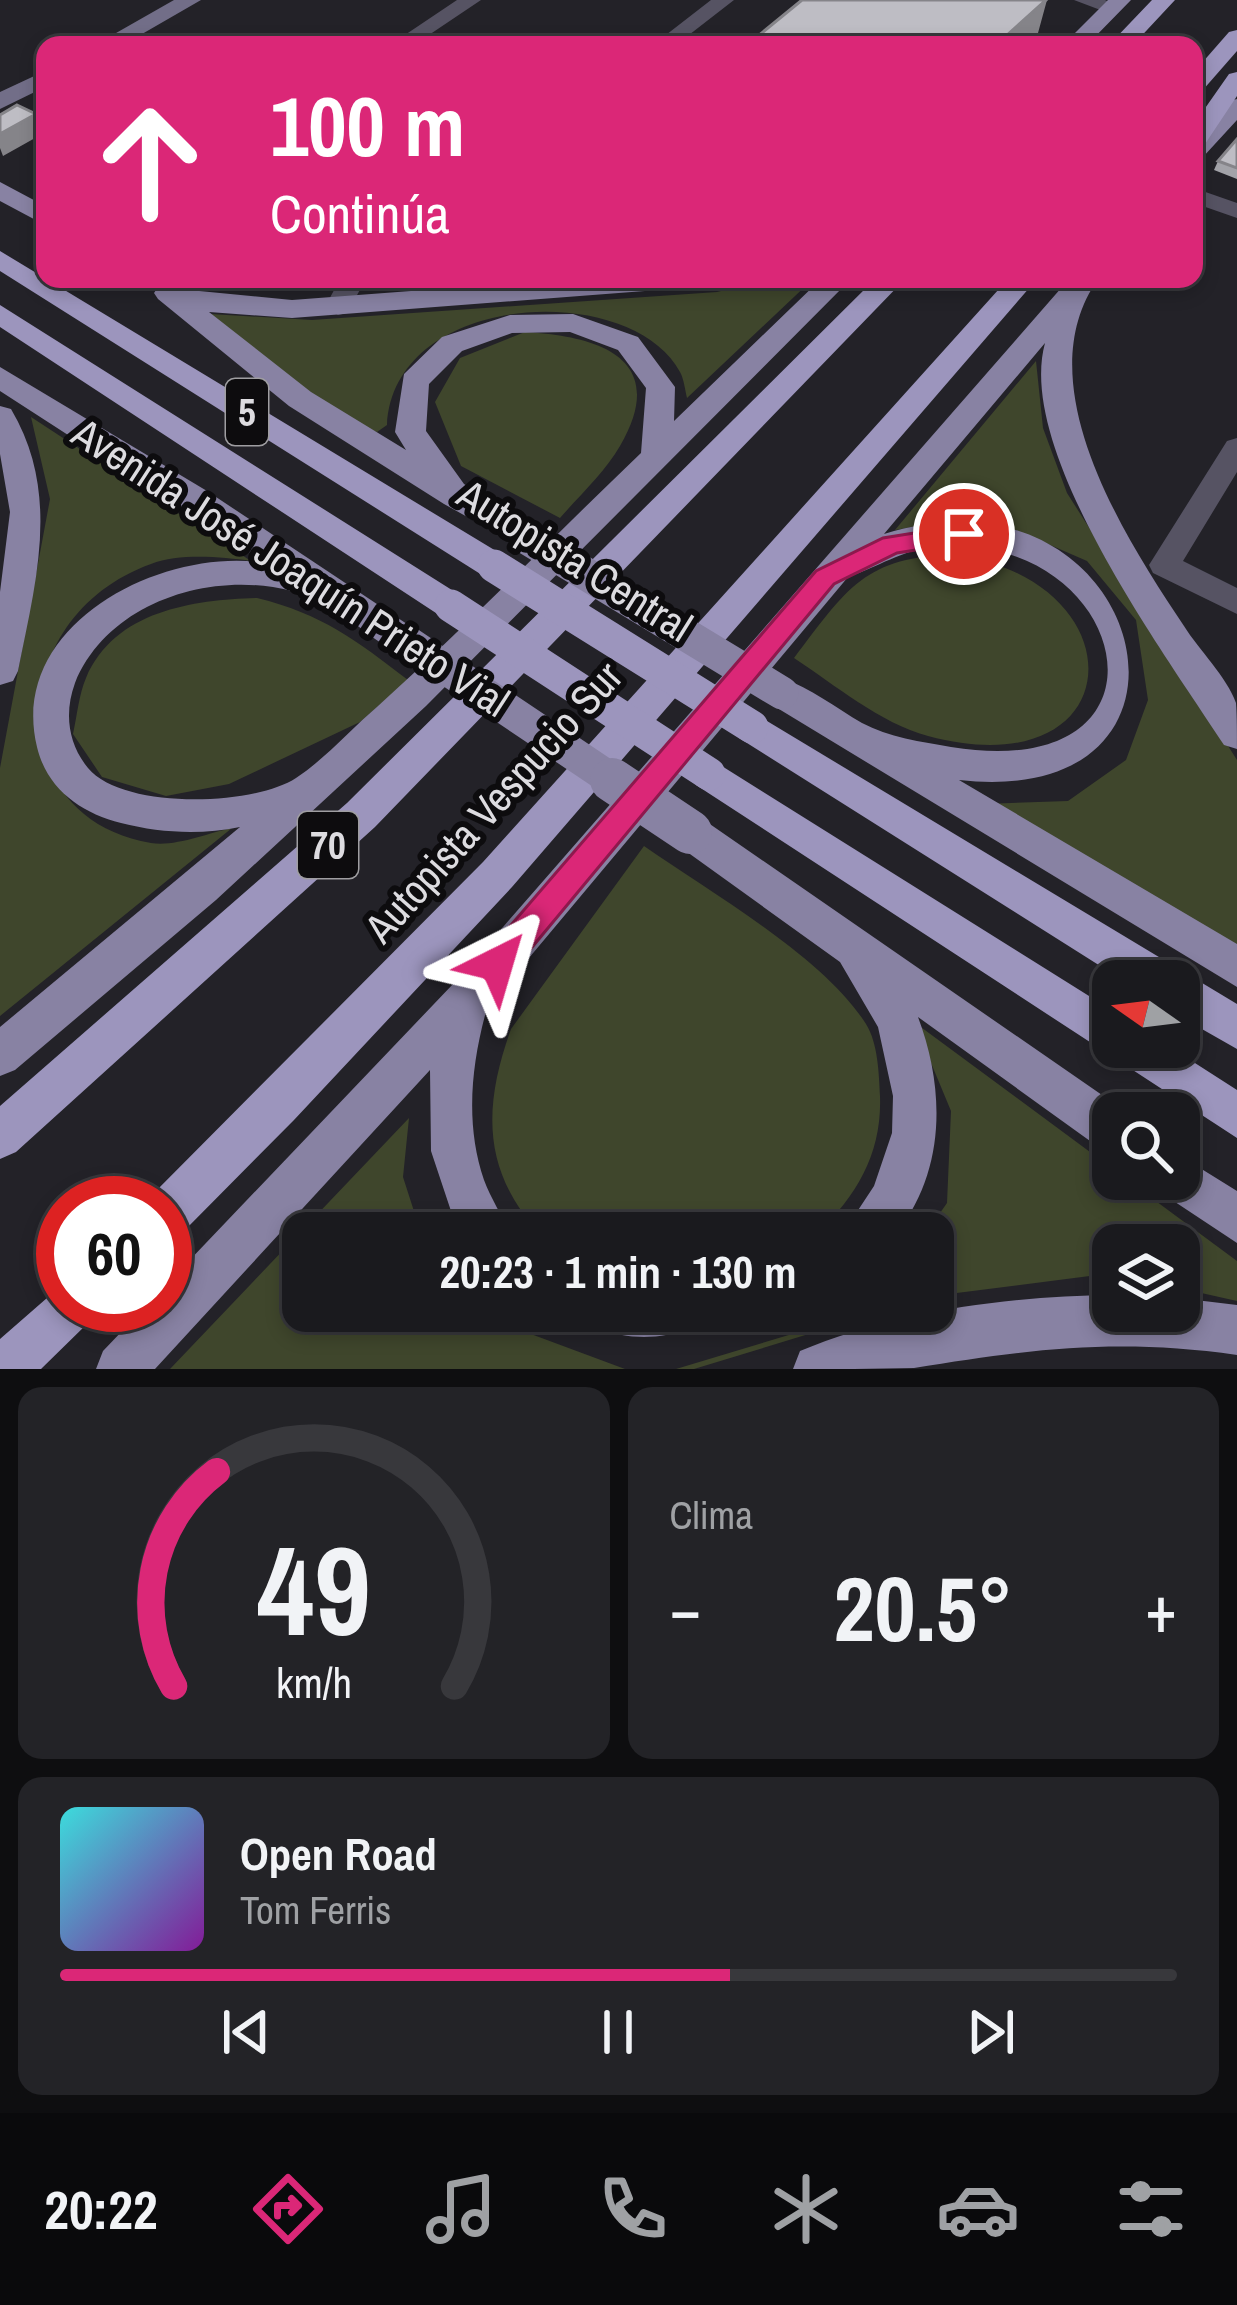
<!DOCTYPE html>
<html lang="es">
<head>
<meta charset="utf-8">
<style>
	:root { --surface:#1a1a1e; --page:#232327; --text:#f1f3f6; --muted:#9fa1a4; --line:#38383c; --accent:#db2777 }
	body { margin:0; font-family:"Archivo Narrow",sans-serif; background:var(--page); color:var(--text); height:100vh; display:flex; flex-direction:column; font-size:45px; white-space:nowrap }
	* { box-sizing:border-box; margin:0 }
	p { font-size:39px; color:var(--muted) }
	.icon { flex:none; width:66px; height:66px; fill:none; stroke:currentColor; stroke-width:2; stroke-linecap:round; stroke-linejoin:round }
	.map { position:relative; height:1369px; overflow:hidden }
	.panel { display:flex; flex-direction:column; gap:18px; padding:18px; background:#0e0e10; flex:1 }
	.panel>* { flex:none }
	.banner { position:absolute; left:36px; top:36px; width:1167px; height:252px; border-radius:24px; box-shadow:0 6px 18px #0003,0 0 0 3px var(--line); background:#db2777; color:#fff; overflow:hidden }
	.needle { width:78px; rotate:284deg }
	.tools { position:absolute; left:1092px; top:960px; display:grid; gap:24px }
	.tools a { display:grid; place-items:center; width:108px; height:108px; border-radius:24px; background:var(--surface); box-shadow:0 6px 18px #0003,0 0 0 3px var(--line); font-size:60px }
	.speed { position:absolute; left:36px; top:1176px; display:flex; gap:24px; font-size:60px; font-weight:700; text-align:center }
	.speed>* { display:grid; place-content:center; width:156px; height:156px; border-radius:50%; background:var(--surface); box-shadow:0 6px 18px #0003,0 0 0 3px var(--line); line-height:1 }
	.speed .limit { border:18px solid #d22; background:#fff; color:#111 }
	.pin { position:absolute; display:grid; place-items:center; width:102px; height:102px; color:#fff; margin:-51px; border:6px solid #fff; border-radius:50%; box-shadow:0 3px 12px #0007 }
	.me { position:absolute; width:132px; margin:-66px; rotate:40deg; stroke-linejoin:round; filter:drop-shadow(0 0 9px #0008) }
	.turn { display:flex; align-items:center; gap:42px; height:252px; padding:0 36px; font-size:54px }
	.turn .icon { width:156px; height:156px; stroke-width:2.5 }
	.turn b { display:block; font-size:84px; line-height:102px }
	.big { font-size:90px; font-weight:700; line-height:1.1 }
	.panel .tile { flex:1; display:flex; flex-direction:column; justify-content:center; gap:18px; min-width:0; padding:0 42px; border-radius:24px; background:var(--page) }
	.panel .dial { align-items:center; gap:0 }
	.dial svg { height:312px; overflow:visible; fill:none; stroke:var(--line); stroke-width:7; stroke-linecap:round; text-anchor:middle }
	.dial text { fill:var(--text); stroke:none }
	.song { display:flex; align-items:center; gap:36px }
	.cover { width:144px; height:144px; border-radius:18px; background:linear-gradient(135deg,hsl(180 70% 55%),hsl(290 70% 35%)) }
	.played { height:12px; border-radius:6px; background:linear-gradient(90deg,var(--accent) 60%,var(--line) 60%) }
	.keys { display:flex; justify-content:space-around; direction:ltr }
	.heat { display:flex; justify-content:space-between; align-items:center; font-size:66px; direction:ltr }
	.panel .tiles { flex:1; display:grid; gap:18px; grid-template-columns:1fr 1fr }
	.tile:last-child { grid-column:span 2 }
	.trip { position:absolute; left:282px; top:1212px; width:672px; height:120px; border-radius:24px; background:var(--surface); box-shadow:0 6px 18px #0003,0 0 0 3px var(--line); font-weight:700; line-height:120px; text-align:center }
	.tab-bar { display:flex; height:192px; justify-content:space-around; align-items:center; background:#0a0a0c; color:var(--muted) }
	.tab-bar .icon { width:84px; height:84px }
	.tab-bar .on { color:var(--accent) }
	.tab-bar b { font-size:54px; color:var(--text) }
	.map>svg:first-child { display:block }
</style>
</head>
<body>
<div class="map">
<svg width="1237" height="1369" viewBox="0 0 1237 1369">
	<rect width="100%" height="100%" fill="#232228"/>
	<path fill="#3f462c" d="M 768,279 L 813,279 L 687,398 C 685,390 684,379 680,372 C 631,280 394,290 387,425 L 377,432 C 327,418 252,349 210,314 L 312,320 L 717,292 Z
		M 525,332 C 598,336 671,358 620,446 C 605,472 580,495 560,518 L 461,466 L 435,402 L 460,358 Z
		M 1036,361 L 1043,428 L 1067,493 L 1237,760 L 1237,957 L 983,804 L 1068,801 L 1126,760 L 1148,700 L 1136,620 L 1087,561 L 1018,531 L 964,518 L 895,530 Z
		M 31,417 L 251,561 C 221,557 180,553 151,564 C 3,617 0,818 151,843 C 175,847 208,833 232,828 L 0,1016 L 0,768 L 50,499 Z
		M 957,555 C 1143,584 1130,790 928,736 C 880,723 835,685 794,658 C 846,590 865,555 957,555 Z
		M 257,598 C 322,614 356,640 408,680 L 360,722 L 229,784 L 166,796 L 102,777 L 73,734 C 77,716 79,694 86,678 C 115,610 194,600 257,598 Z
		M 644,846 C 711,893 823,956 866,1024 C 878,1043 879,1074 880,1096 C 882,1152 858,1194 818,1233 L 539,1233 C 482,1170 483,1107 511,1029 Z
		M 914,1022 L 1113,1169 L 1113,1179 L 1126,1179 L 1237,1261 L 1237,1301 L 1179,1288 L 1179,1245 L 1113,1245 L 1113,1273 L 933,1296 L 933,1233 L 926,1233 L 947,1203 L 951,1111 Z
		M 409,1118 L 403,1177 L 421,1233 L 303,1233 L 303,1311 L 485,1311 L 493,1320 L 625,1369 L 170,1369 Z
		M 839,1311 L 884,1311 L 694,1369 L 676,1369 L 792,1334 Z"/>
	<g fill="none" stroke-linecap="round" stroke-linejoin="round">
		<path fill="#565363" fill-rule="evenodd" d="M 457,0 L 481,0 L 414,45 L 390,45 Z
			M 711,0 L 734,0 L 676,45 L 653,45 Z
			M 1074,0 L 1105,0 L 1121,8 L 1111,14 Z
			M 1194,188 L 1237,203 L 1237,218 L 1194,203 Z
			M 340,279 L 366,279 L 347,313 L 338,315 L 325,307 Z
			M 1237,438 L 1237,472 L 1183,561 L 1237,588 L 1237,614 L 1153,573 L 1149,565 L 1227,441 Z"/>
		<path fill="#726e88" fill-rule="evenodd" d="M 174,0 L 201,0 L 123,45 L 95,45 Z
			M 45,71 L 45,87 L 0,109 L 0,92 Z"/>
		<path fill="#8882a3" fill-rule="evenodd" d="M 1108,0 L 1131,0 L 1087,45 L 1063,45 Z
			M 1237,99 L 1237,120 L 1203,157 L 1194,159 L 1194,137 L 1229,101 Z
			M 0,182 L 45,206 L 45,225 L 0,201 Z
			M 571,279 L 698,279 L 684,288 L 292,318 L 209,312 L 311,392 L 406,450 L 395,432 L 404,374 L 442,337 L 510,315 L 573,314 L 638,337 L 675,387 L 674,421 L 821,279 L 851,279 L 426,706 L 216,900 L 15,1070 L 0,1076 L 0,1027 L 240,827 C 201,835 160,833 121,823 C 81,813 47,789 37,747 C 7,624 163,546 266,563 L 0,391 L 0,367 L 207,491 L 422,634 L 428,644 L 422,654 L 410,658 C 378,647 355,620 326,604 C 242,561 112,591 75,683 C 64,713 68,744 88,768 C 123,810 253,806 296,778 C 325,759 351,729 378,706 C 468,625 553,537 641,453 L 646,388 L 618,350 L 570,332 L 512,333 L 462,351 L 429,384 L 426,431 L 464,484 L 537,528 L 541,537 L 537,546 L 525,549 L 444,504 L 289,406 L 158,299 L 154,293 L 158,287 L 292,300 Z
			M 1069,279 L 1098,279 C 1025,383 1124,536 1184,626 C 1199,650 1227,677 1236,703 C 1237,716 1237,736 1237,749 L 1224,745 C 1166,655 1015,452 1045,343 L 884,534 C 1146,452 1237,811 959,780 L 1237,944 L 1237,987 L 769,703 L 764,693 L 769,683 L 782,678 C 811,688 836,708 862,723 C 888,737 922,742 951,747 C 1192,786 1130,528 934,547 C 902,550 878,567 848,577 L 487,1008 C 471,1065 465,1124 484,1180 C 491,1199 502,1215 510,1233 L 460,1233 L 455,1223 L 431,1151 L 430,1070 L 155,1369 L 96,1369 L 103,1351 L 147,1305 L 165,1305 L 165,1286 L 454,983 Z
			M 0,406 L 11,409 C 61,493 36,581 18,671 L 13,681 L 0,685 L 0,592 L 10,512 L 0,454 Z
			M 690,815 L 704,820 L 1128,1113 L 1113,1113 L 1113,1153 L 1097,1146 L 918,1017 C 945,1089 946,1169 897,1233 L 843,1233 L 874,1186 L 892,1133 L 893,1096 L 878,1027 L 840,962 L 676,844 L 670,832 L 676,820 Z
			M 1179,1155 L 1237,1191 L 1237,1243 L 1163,1194 L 1156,1179 L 1179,1179 Z
			M 1113,1295 L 1113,1311 L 1179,1311 L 1179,1298 L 1237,1305 L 1237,1355 C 1117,1338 1032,1349 914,1368 C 875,1369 832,1369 793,1369 L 800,1351 C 896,1311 1009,1296 1113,1295 Z
			M 591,1311 L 697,1311 L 689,1328 C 662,1340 626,1340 599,1328 Z"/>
		<path fill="#9c95bd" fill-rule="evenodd" d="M 1152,0 L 1175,0 L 1133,45 L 1109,45 Z
			M 1237,30 L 1237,51 L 1202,91 L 1194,93 L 1194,72 L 1229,32 Z
			M 1237,72 L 1237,96 L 1203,147 L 1194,149 L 1194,124 L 1229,74 Z
			M 0,251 L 506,557 L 511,566 L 506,575 L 494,579 L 482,575 L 0,271 Z
			M 875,279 L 905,279 L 375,827 L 16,1152 L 0,1159 L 0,1106 L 347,803 Z
			M 1008,279 L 1037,279 L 512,887 L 294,1120 L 182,1233 L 165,1240 L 165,1203 L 147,1203 L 148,1199 L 483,862 Z
			M 0,305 L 463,597 L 468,606 L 463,615 L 451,619 L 439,615 L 0,327 Z
			M 752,712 L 1237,1004 L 1237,1049 L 1179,1016 L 1179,981 L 1124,981 L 739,738 L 734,727 L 739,716 Z
			M 709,758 L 1113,1011 L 1113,1047 L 1170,1047 L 1237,1090 L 1237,1138 L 696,785 L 690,774 L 696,763 Z
			M 63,1284 L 63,1305 L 96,1305 L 89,1322 L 41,1369 L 0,1369 L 0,1339 Z"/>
		<path stroke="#8882a3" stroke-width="33" d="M 525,537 L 782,693
			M 410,644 L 617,783"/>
		<path stroke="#8882a3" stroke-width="44" d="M 612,780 L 690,832"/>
		<path stroke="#9c95bd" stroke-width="33" d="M 494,566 L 752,727
			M 451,606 L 709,774"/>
	</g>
	<path fill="#a3a3a9" d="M 1237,139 L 1237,179 L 1214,170 L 1218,161 Z"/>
	<path fill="#858489" d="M 1047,0 L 1038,33 L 1025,45 L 996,45 Z
		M 36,114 L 44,133 L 3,156 L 0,148 L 0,134 Z"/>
	<path fill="#bebdc4" stroke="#858489" stroke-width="3" d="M 802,0 L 1046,0 L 996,45 L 747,45 Z
		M 17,105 L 36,114 L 0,134 L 0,115 Z
		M 1237,139 L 1237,168 L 1218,161 Z"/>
	<path fill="#db2777" stroke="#8e194d" stroke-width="3" d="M 964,525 L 976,534 L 973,541 L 897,553 L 834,584 L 509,975 L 497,979 L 486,975 L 482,964 L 486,954 L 816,571 L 883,538 Z"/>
	<g text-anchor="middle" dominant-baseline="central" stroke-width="12" stroke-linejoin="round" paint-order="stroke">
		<g fill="#0d0c0e" stroke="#9f9ea1" stroke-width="3">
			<rect x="226" y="379" width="42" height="66" rx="9"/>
			<rect x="298" y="812" width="60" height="66" rx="9"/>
		</g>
		<g font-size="39" font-weight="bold" fill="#dddce0">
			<text x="247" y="412">5</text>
			<text x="328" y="845">70</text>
		</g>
		<g font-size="42" fill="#dddce0" stroke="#0d0c0e">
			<text transform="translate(575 560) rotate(32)">Autopista Central</text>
			<text transform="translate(291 567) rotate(33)">Avenida José Joaquín Prieto Vial</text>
			<text transform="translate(493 802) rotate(-48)">Autopista Vespucio Sur</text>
		</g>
	</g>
</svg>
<div class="tools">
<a><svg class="needle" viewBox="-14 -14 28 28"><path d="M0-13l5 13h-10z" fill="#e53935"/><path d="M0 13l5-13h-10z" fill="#9fa1a4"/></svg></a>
<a><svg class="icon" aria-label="search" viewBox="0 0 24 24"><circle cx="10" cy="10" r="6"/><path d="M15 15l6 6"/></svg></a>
<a><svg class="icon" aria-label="layers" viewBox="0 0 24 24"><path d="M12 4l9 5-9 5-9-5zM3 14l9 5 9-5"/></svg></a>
</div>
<div class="speed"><div class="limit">60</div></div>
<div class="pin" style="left:964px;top:534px;background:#d93025"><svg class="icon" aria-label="arrive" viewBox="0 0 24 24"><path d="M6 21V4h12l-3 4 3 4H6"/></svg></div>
<svg class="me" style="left:497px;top:964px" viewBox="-20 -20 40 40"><path d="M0-17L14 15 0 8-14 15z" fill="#db2777" stroke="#fff" stroke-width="4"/></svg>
<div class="trip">20:23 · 1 min · 130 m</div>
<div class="banner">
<div class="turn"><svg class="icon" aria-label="ahead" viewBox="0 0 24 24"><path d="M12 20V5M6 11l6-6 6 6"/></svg><div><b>100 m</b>Continúa</div></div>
</div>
</div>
<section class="panel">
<div class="tiles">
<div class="tile dial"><svg viewBox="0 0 100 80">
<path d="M14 69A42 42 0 1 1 86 69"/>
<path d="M14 69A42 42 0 0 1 25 14" stroke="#db2777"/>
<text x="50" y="56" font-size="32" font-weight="700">49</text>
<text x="50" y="72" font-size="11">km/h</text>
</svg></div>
<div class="tile"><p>Clima</p>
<div class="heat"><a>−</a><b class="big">20.5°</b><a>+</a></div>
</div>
<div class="tile">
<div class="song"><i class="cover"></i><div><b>Open Road</b><p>Tom Ferris</p></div></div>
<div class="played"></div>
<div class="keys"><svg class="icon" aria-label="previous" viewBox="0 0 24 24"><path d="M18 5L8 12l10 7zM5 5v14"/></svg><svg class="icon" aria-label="pause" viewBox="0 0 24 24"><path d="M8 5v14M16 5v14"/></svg><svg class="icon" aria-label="next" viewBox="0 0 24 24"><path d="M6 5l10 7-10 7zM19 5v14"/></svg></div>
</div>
</div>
</section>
<nav class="tab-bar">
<b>20:22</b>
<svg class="icon on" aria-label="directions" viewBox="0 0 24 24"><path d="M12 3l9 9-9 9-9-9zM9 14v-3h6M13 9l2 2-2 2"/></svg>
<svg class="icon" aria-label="music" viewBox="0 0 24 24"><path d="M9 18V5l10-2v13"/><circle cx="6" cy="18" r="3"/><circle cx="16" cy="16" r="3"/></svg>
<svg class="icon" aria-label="phone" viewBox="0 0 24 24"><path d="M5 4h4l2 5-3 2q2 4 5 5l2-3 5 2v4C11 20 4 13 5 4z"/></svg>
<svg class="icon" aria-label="climate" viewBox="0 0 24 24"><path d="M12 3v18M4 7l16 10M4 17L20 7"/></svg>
<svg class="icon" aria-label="car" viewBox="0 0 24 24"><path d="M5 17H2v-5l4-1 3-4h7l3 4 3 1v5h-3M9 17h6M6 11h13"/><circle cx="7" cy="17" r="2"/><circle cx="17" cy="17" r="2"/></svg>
<svg class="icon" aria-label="filters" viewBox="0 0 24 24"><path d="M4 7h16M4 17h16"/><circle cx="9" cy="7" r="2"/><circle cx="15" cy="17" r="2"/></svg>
</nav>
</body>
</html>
